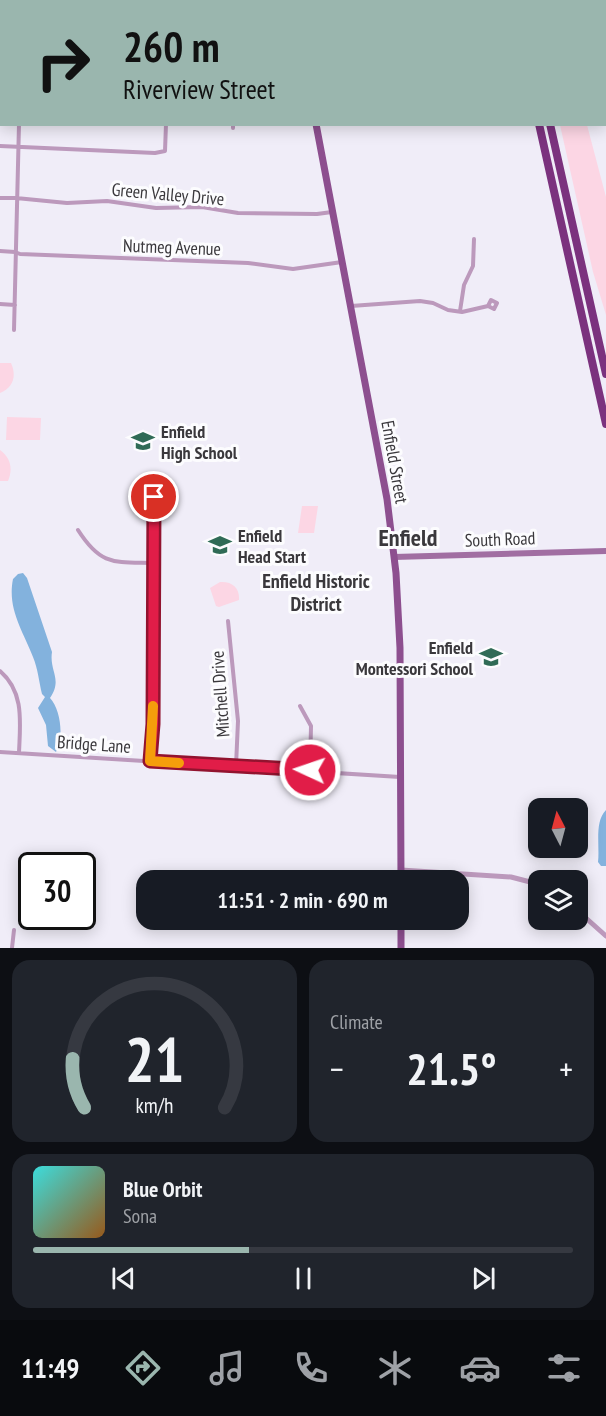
<!DOCTYPE html>
<html lang="en">
<head>
<meta charset="utf-8">
<style>
	:root { --surface:#171b24; --page:#20242c; --text:#f1f3f6; --muted:#9ea1a6; --line:#363941; --accent:#9ab6ae }
	body { margin:0; font-family:"PT Sans Narrow",sans-serif; background:var(--page); color:var(--text); height:100vh; display:flex; flex-direction:column; font-size:22px; white-space:nowrap }
	* { box-sizing:border-box; margin:0 }
	p { font-size:20px; color:var(--muted) }
	.icon { flex:none; width:33px; height:33px; fill:none; stroke:currentColor; stroke-width:2; stroke-linecap:round; stroke-linejoin:round }
	.map { position:relative; height:948px; overflow:hidden }
	.details { display:flex; flex-direction:column; gap:12px; padding:12px; background:#0d0f14; flex:1 }
	.details>* { flex:none }
	.banner { position:absolute; left:0px; top:0px; width:606px; height:126px; box-shadow:0 3px 15px #0003; background:#9ab6ae; color:#111; overflow:hidden }
	.needle { width:39px; rotate:354deg }
	.controls { position:absolute; left:528px; top:798px; display:grid; gap:12px }
	.controls a { display:grid; place-items:center; width:60px; height:60px; border-radius:12px; background:var(--surface); box-shadow:0 3px 15px #0003; font-size:30px }
	.speed { position:absolute; left:18px; top:852px; display:flex; gap:12px; font-size:30px; font-weight:700; text-align:center }
	.speed>* { display:grid; place-content:center; width:78px; height:78px; border-radius:50%; background:var(--surface); box-shadow:0 3px 15px #0003; line-height:1 }
	.speed .limit { border:3px solid #111; border-radius:9px; background:#fff; color:#111 }
	.pin { position:absolute; display:grid; place-items:center; width:51px; height:51px; color:#fff; margin:-26px; border:3px solid #fff; border-radius:50%; box-shadow:0 2px 6px #0007 }
	.me { position:absolute; width:66px; margin:-33px; rotate:273deg; stroke-linejoin:round; filter:drop-shadow(0 0 4px #0008) }
	.turn { display:flex; align-items:center; gap:21px; height:126px; padding:0 24px; font-size:27px }
	.turn .icon { width:78px; height:78px; stroke-width:2.5 }
	.turn b { display:block; font-size:42px; line-height:51px }
	.big { font-size:45px; font-weight:600; line-height:1.1 }
	.details .widget { flex:1; display:flex; flex-direction:column; justify-content:center; gap:9px; min-width:0; padding:0 21px; border-radius:18px; background:var(--page) }
	.details .dial { align-items:center; gap:0 }
	.dial svg { height:156px; overflow:visible; fill:none; stroke:var(--line); stroke-width:7; stroke-linecap:round; text-anchor:middle }
	.dial text { fill:var(--text); stroke:none }
	.song { display:flex; align-items:center; gap:18px }
	.cover { width:72px; height:72px; border-radius:9px; background:linear-gradient(135deg,hsl(180 70% 55%),hsl(30 70% 35%)) }
	.played { height:6px; border-radius:3px; background:linear-gradient(90deg,var(--accent) 40%,var(--line) 40%) }
	.keys { display:flex; justify-content:space-around; direction:ltr }
	.heat { display:flex; justify-content:space-between; align-items:center; font-size:33px; direction:ltr }
	.details .tiles { flex:1; display:grid; gap:12px; grid-template-columns:1fr 1fr }
	.widget:last-child { grid-column:span 2 }
	.trip { position:absolute; left:136px; top:870px; width:333px; height:60px; border-radius:18px; background:var(--surface); box-shadow:0 3px 15px #0003; font-weight:600; line-height:60px; text-align:center }
	.tabs { display:flex; height:96px; justify-content:space-around; align-items:center; background:#090b0e; color:var(--muted) }
	.tabs .icon { width:42px; height:42px }
	.tabs .active { color:var(--accent) }
	.tabs b { font-size:27px; color:var(--text) }
	.map>svg:first-child { display:block }
</style>
</head>
<body>
<div class="map">
<svg width="606" height="948" viewBox="0 0 606 948">
	<rect width="100%" height="100%" fill="#f0edf8"/>
	<path fill="#fcd6e4" d="M 294,0 L 495,0 L 496,1 L 294,2 Z
		M 560,125 L 587,125 L 606,197 L 606,315 L 593,272 Z
		M 0,363 L 11,363 C 17,376 13,388 0,393 Z
		M 7,417 L 41,418 L 40,440 L 6,440 Z
		M 0,450 C 11,458 13,469 8,481 L 0,481 Z
		M 302,506 L 318,506 L 314,533 L 298,533 Z
		M 220,582 C 232,581 240,588 239,600 L 219,607 L 216,606 L 210,588 Z"/>
	<path fill="#83b2dd" d="M 23,573 L 27,578 L 52,652 C 49,671 63,679 50,698 C 61,710 64,738 56,752 L 48,746 L 46,725 L 38,708 L 45,697 L 42,694 C 39,682 38,669 33,657 C 23,631 7,609 13,579 L 18,574 Z
		M 606,810 L 606,866 L 601,866 L 598,862 C 600,846 594,822 606,810 Z"/>
	<g fill="none" stroke-linecap="round" stroke-linejoin="round">
		<path stroke="#bc99bc" stroke-width="4" d="M 0,1 L 3,2
			M 26,2 L 26,0
			M 0,48 L 2,48
			M 0,95 L 2,95
			M 233,128 L 233,124
			M 0,146 L 155,153 L 165,151 L 166,124
			M 0,198 L 16,198 L 67,203 L 107,201 L 156,208 L 202,207 L 238,213 L 317,214 L 332,212
			M 0,251 L 15,252 L 20,254 L 248,263 L 293,269 L 342,262
			M 0,304 L 15,305
			M 351,306 L 420,301 L 433,303 L 448,310 L 462,312 L 488,306 L 494,309 L 497,303 L 491,300 L 488,306
			M 460,311 L 464,285 L 473,266 L 474,239
			M 14,330 L 19,124
			M 78,530 C 101,566 114,562 153,563
			M 228,621 L 238,721 L 236,766
			M 0,671 C 25,692 20,724 19,753
			M 300,706 L 311,726 L 310,770
			M 0,752 L 400,777
			M 150,761 L 153,720 L 154,497
			M 12,948 L 14,930"/>
		<path stroke="#bc99bc" stroke-width="5" d="M 401,870 L 511,877 L 538,884
			M 578,911 L 606,936"/>
		<path stroke="#a16ea2" stroke-width="6" d="M 394,557 L 606,551"/>
		<path stroke="#8d4f8f" stroke-width="7" d="M 290,0 L 290,2
			M 316,124 L 387,499 L 396,573 L 400,648 L 401,880
			M 401,920 L 401,948"/>
		<path stroke="#7b327e" stroke-width="8" d="M 512,0 L 512,2
			M 523,0 L 523,2
			M 539,124 L 606,424
			M 550,124 L 606,374"/>
	</g>
	<g fill="none" stroke-linecap="round" stroke-linejoin="round">
		<g stroke="#92132f" stroke-width="15">
			<path id="route" d="M 154,497 L 153,724 L 150,761 L 310,770"/>
		</g>
		<use href="#route" stroke="#e11d48" stroke-width="10"/>
		<path stroke="#f59e0b" stroke-width="10" d="M 153,706 L 150,761 L 179,763"/>
	</g>
	<defs>
		<g id="school-bare" transform="scale(1.8)"><path d="M0-5L7-2L0 1L-7-2ZM-4 1L0 2.5L4 1V4Q0 6-4 4Z" fill="#306b56" stroke="#fcfcfe" stroke-width="2.5" paint-order="stroke"/></g>
	</defs>
	<g fill-rule="evenodd">
		<use href="#school-bare" x="143" y="441"/>
		<use href="#school-bare" x="220" y="545"/>
		<use href="#school-bare" x="491" y="657"/>
	</g>
	<g text-anchor="middle" dominant-baseline="central" stroke-width="6" stroke-linejoin="round" paint-order="stroke">
		<g font-size="18" fill="#3a383c" stroke="#fcfcfe">
			<text transform="translate(168 194) rotate(5)">Green Valley Drive</text>
			<text transform="translate(172 247) rotate(2)">Nutmeg Avenue</text>
			<text transform="translate(395 462) rotate(80)">Enfield Street</text>
			<text transform="translate(500 539) rotate(-2)">South Road</text>
			<text transform="translate(220 694) rotate(-94)">Mitchell Drive</text>
			<text transform="translate(94 744) rotate(4)">Bridge Lane</text>
		</g>
		<g font-size="18" font-weight="bold" fill="#3a383c" stroke="#fcfcfe" text-anchor="start">
			<text x="161" y="431">Enfield<tspan x="161" dy="21">High School</tspan></text>
			<text x="238" y="535">Enfield<tspan x="238" dy="21">Head Start</tspan></text>
			<text x="473" y="647" text-anchor="end">Enfield<tspan x="473" dy="21">Montessori School</tspan></text>
		</g>
		<g font-size="20" font-weight="bold" fill="#3a383c" stroke="#fcfcfe">
			<text x="316" y="581">Enfield Historic<tspan x="316" dy="23">District</tspan></text>
		</g>
		<g font-size="24" font-weight="bold" fill="#3a383c" stroke="#fcfcfe">
			<text x="408" y="537">Enfield</text>
		</g>
	</g>
</svg>
<div class="controls">
<a><svg class="needle" viewBox="-14 -14 28 28"><path d="M0-13l5 13h-10z" fill="#e53935"/><path d="M0 13l5-13h-10z" fill="#9ea1a6"/></svg></a>
<a><svg class="icon" aria-label="layers" viewBox="0 0 24 24"><path d="M12 4l9 5-9 5-9-5zM3 14l9 5 9-5"/></svg></a>
</div>
<div class="speed"><div class="limit">30</div></div>
<div class="pin" style="left:154px;top:497px;background:#d93025"><svg class="icon" aria-label="arrive" viewBox="0 0 24 24"><path d="M6 21V4h12l-3 4 3 4H6"/></svg></div>
<svg class="me" style="left:310px;top:770px" viewBox="-20 -20 40 40"><circle r="17" fill="#e11d48" stroke="#fff" stroke-width="3"/><path d="M0-11L8 9 0 5-8 9z" fill="#fff"/></svg>
<div class="trip">11:51 · 2 min · 690 m</div>
<div class="banner">
<div class="turn"><svg class="icon" aria-label="right" viewBox="0 0 24 24"><path d="M7 20v-9h11M14 6l5 5-5 5"/></svg><div><b>260 m</b>Riverview Street</div></div>
</div>
</div>
<section class="details">
<div class="tiles">
<div class="widget dial"><svg viewBox="0 0 100 80">
<path d="M14 69A42 42 0 1 1 86 69"/>
<path d="M14 69A42 42 0 0 1 8 44" stroke="#9ab6ae"/>
<text x="50" y="56" font-size="32" font-weight="700">21</text>
<text x="50" y="72" font-size="11">km/h</text>
</svg></div>
<div class="widget"><p>Climate</p>
<div class="heat"><a>−</a><b class="big">21.5°</b><a>+</a></div>
</div>
<div class="widget">
<div class="song"><i class="cover"></i><div><b>Blue Orbit</b><p>Sona</p></div></div>
<div class="played"></div>
<div class="keys"><svg class="icon" aria-label="previous" viewBox="0 0 24 24"><path d="M18 5L8 12l10 7zM5 5v14"/></svg><svg class="icon" aria-label="pause" viewBox="0 0 24 24"><path d="M8 5v14M16 5v14"/></svg><svg class="icon" aria-label="next" viewBox="0 0 24 24"><path d="M6 5l10 7-10 7zM19 5v14"/></svg></div>
</div>
</div>
</section>
<nav class="tabs">
<b>11:49</b>
<svg class="icon active" aria-label="directions" viewBox="0 0 24 24"><path d="M12 3l9 9-9 9-9-9zM9 14v-3h6M13 9l2 2-2 2"/></svg>
<svg class="icon" aria-label="music" viewBox="0 0 24 24"><path d="M9 18V5l10-2v13"/><circle cx="6" cy="18" r="3"/><circle cx="16" cy="16" r="3"/></svg>
<svg class="icon" aria-label="phone" viewBox="0 0 24 24"><path d="M5 4h4l2 5-3 2q2 4 5 5l2-3 5 2v4C11 20 4 13 5 4z"/></svg>
<svg class="icon" aria-label="climate" viewBox="0 0 24 24"><path d="M12 3v18M4 7l16 10M4 17L20 7"/></svg>
<svg class="icon" aria-label="car" viewBox="0 0 24 24"><path d="M5 17H2v-5l4-1 3-4h7l3 4 3 1v5h-3M9 17h6M6 11h13"/><circle cx="7" cy="17" r="2"/><circle cx="17" cy="17" r="2"/></svg>
<svg class="icon" aria-label="filters" viewBox="0 0 24 24"><path d="M4 7h16M4 17h16"/><circle cx="9" cy="7" r="2"/><circle cx="15" cy="17" r="2"/></svg>
</nav>
</body>
</html>
